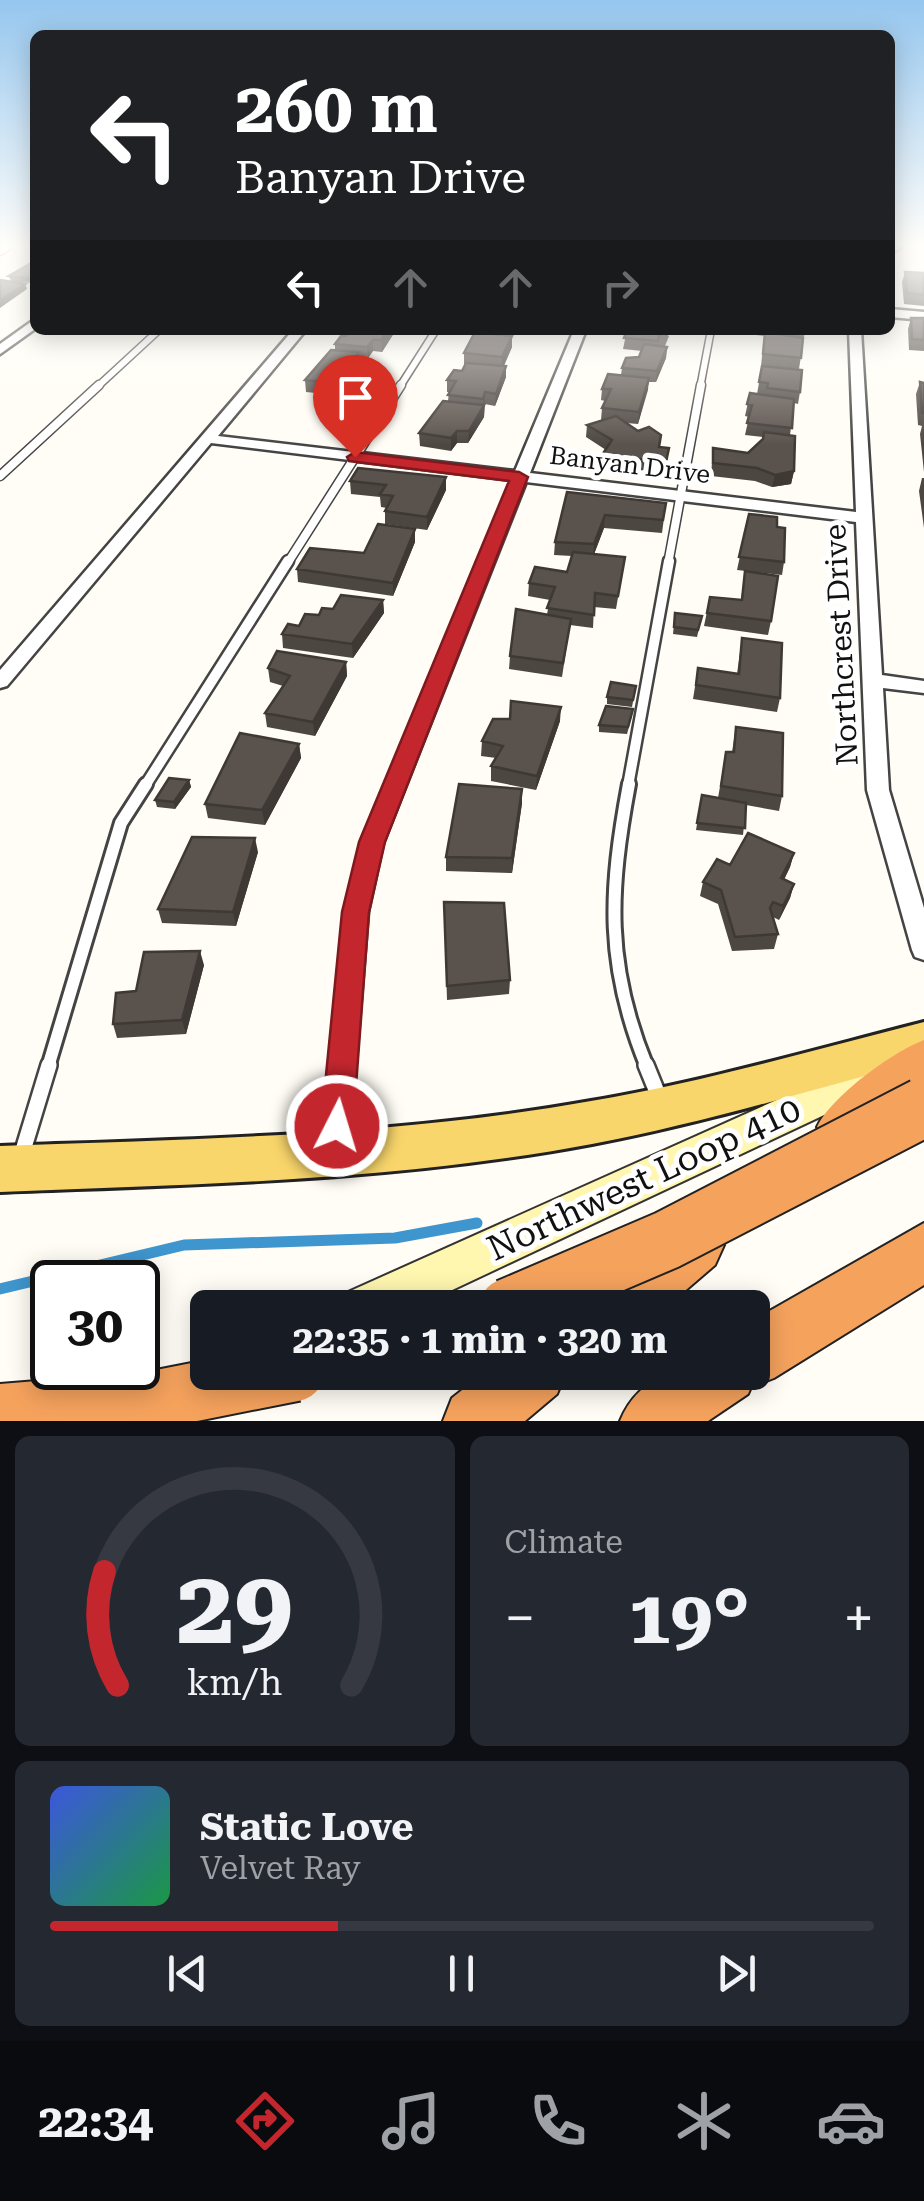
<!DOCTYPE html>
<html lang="en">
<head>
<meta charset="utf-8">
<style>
	:root { --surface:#171b24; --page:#242831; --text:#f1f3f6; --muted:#9ea1a6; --line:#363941; --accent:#c4262e }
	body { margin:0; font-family:"Roboto Serif",serif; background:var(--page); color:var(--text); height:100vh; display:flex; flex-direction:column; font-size:38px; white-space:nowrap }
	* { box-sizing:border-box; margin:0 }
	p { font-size:32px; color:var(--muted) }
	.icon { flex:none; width:55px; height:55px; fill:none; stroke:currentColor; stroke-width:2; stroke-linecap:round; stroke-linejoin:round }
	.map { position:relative; height:1421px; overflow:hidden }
	.panel { display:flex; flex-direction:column; gap:15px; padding:15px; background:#0d0f14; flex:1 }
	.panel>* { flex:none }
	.top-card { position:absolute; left:30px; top:30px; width:865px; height:305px; border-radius:15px; box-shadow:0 5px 25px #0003; background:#202124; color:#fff; overflow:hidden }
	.speed { position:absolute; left:30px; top:1260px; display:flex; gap:20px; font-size:50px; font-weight:700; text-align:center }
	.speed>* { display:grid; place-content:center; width:130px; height:130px; border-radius:50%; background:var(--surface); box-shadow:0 5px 25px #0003; line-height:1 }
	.speed .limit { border:5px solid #111; border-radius:15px; background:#fff; color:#111 }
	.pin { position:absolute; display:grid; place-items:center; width:85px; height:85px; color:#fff; margin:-102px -42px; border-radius:50% 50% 50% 0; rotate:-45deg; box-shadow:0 0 10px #0007 }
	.pin .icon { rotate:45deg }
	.me { position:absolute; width:110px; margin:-55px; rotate:5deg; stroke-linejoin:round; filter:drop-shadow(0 0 8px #0008) }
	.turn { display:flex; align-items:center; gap:35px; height:210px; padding:0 40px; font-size:45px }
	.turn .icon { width:130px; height:130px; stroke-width:2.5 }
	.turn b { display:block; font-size:70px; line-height:85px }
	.lanes { display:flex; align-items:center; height:95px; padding:0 40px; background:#0003; justify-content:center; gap:50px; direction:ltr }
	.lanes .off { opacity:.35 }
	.big { font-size:75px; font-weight:700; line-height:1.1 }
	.panel .card { flex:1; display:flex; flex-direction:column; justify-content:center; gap:15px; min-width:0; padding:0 35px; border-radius:15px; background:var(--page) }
	.panel .dial { align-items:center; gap:0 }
	.dial svg { height:260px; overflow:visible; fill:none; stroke:var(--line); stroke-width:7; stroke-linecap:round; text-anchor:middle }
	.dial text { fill:var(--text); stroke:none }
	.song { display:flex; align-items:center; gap:30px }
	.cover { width:120px; height:120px; border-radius:15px; background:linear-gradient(135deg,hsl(230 70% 55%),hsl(140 70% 35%)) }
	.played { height:10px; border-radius:5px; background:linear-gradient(90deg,var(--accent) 35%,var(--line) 35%) }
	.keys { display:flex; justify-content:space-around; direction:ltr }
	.heat { display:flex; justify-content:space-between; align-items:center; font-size:55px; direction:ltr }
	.panel .tiles { flex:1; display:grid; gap:15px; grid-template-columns:1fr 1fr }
	.card:last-child { grid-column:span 2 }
	.trip { position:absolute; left:190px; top:1290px; width:580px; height:100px; border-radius:15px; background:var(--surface); box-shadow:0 5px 25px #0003; font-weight:700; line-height:100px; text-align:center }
	.tab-bar { display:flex; height:160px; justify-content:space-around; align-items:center; background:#090b0e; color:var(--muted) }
	.tab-bar .icon { width:70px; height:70px }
	.tab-bar .selected { color:var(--accent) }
	.tab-bar b { font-size:45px; color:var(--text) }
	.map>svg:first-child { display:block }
</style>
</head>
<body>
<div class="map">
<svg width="924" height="1421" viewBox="0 0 924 1421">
	<rect width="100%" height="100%" fill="#fffdf5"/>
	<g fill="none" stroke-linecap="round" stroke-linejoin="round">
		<path stroke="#3f96cf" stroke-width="11" d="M 0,1289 L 184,1245 L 395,1238 L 477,1223"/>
		<g stroke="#444" stroke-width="9">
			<path id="service-far4" d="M 0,252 L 8,247
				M 96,388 L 159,330
				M 399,388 L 436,330
				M 700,388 L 711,330"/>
		</g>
		<g stroke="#444" stroke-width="11">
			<path id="service-far3" d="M 0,476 L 99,385
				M 287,564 L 401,385
				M 668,564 L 701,385"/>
		</g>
		<g stroke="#444" stroke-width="15">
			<path id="service-far2" d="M 145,786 L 288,561
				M 628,786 L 669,561"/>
		</g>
		<g stroke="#444" stroke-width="18">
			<path id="service-far1" d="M 629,784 C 609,891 605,965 647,1067
				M 48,1067 L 121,823 L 146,784"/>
		</g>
		<g stroke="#444" stroke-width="20">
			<path id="service" d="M 646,1065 L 659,1097
				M 21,1157 L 49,1065"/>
		</g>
		<g stroke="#444" stroke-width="5">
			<path id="minor" d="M 890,247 L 901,247 L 890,255 Z
				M 890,309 L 924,312 L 924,320 L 890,317 Z
				M 35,319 L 35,329 L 0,354 L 0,344 Z
				M 293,330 L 306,330 L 218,436 L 515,471 L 574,330 L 586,330 L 530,473 L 856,512 L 849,330 L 861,330 L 882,675 L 924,681 L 924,693 L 883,688 L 889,790 L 924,908 L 924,960 L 915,957 L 912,950 L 867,790 L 856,522 L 526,482 L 383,843 L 368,912 L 348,1156 L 344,1166 L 334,1170 L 324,1166 L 320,1156 L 344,912 L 361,843 L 512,480 L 211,443 L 7,686 L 0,688 L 0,670 Z"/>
		</g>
		<g stroke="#333" stroke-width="4">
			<path id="secondary" d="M 924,1034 L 924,1068 L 414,1308 L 342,1308 L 348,1292 Z"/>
		</g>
		<g stroke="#222" stroke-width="6">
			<path id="primary" d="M 924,1022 L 924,1060 C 814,1089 704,1123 592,1144 C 396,1181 198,1184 0,1192 L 0,1146 C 198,1139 395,1136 591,1101 C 703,1082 814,1050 924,1022 Z"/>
		</g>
		<g stroke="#222" stroke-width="4">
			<path id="motorway" d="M 924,1040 L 924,1094 L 863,1145 L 844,1152 L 825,1145 L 817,1127 C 831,1097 892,1052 924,1040 Z
				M 695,1216 L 715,1225 L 724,1245 L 715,1265 L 665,1308 L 587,1308 L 596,1287 L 675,1225 Z
				M 924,1223 L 924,1285 L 774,1378 L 751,1387 L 748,1394 L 708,1421 L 620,1421 C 645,1361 698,1372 752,1372 L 752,1321 Z
				M 485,1372 L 566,1372 L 557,1394 L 525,1421 L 443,1421 L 452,1398 Z"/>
		</g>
		<use href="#service-far4" stroke="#fff" stroke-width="6"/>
		<use href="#service-far3" stroke="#fff" stroke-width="8"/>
		<use href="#service-far2" stroke="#fff" stroke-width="10"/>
		<use href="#service-far1" stroke="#fff" stroke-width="12"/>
		<use href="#service" stroke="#fff" stroke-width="15"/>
		<use href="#minor" fill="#fff" fill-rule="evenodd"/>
		<use href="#secondary" fill="#fff6b0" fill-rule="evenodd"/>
		<use href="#primary" fill="#f9d66b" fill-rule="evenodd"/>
		<use href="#motorway" fill="#f5a25d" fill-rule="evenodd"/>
		<g stroke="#222" stroke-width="62" stroke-linecap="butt">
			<path id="motorway-bridge" d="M 508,1308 L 667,1240 L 924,1107
				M 0,1413 L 149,1401 L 295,1372"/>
		</g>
		<use href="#motorway-bridge" stroke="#f5a25d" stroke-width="58"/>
	</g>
	<path fill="#4d4742" d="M 35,261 L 35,283 L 13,282 L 25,284 L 27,289 L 11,281 L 9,276 Z
		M 905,272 L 924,273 L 924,306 L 904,304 L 902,282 Z
		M 911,318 L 924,318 L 924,351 L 909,350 L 908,329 Z
		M 346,330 L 394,330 L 394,333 L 382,352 L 373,351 L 368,358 L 359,357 L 360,374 L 355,382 L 346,381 L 336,395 L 306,392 L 305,380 L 335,350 L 335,344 L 346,336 Z
		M 627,330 L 669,336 L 665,346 L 667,347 L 666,358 L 656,382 L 649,382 L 638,424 L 626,423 L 660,447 L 668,460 L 665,474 L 601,467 L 602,455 L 606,450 L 586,437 L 587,425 L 601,420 L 602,408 L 605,401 L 601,400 L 602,389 L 621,375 L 622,368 L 639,357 L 642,351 L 623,349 Z
		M 756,330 L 805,330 L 799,369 L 761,366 L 764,336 L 756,335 Z
		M 512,336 L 512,347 L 504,366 L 506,366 L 506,377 L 495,406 L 485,404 L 484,417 L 468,443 L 457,443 L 451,451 L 420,446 L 419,433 L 448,401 L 449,392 L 447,392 L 447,380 L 462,371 L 465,364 L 464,364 L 464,353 Z
		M 762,366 L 800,392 L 798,404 L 794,403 L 790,435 L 794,471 L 791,484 L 772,487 L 755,481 L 711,476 L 713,448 L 748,453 L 763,439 L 763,437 L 745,435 L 749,417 L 745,416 L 750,393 L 757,394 Z
		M 920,382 L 924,383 L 924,472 L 920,434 L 922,426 L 918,425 L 916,394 Z
		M 922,478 L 924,478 L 924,528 L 919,491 Z
		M 350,481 L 446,490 L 427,530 L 385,524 L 385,511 L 387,508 L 381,507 L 380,497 L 351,494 Z
		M 567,492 L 666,503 L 662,533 L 604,528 L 594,554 L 625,557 L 616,609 L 594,607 L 593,628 L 570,625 L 562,677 L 509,669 L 510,656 L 547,614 L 550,600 L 528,596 L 529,583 L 567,572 L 572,556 L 554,555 L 555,542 Z
		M 749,514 L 777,527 L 784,562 L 782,575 L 737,570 Z
		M 415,529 L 415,542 L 393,596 L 298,582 L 297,569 L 364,553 Z
		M 745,571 L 771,621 L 768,635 L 704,626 L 710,597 L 741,600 Z
		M 383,600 L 384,613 L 353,658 L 283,648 L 282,634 L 319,615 L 333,609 Z
		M 675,613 L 702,616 L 697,637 L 673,634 Z
		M 742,638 L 780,698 L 777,712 L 693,699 L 698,668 L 737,674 Z
		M 346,662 L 347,676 L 315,736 L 267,727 L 265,713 L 283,686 L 270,682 L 268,668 Z
		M 636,686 L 632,707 L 607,704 L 607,697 Z
		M 632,716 L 627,734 L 599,732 L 599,725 Z
		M 560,721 L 536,790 L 491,781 L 491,766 L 496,758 L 481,756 L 482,741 Z
		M 736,727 L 782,796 L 779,811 L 746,805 L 743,835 L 696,830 L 702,795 L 718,798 L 726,752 L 732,752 Z
		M 299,744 L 301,758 L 265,825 L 208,818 L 205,804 Z
		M 189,780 L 191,787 L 175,809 L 157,807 L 155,800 Z
		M 522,803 L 512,873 L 446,871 L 446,857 Z
		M 258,852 L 236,926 L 162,923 L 158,909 Z
		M 794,853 L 790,867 L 784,880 L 794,884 L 790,898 L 779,920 L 773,917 L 778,934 L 774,949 L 732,951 L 718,904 L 700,896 L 703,882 L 730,865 Z
		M 444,902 L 510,980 L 509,994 L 447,1000 Z
		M 204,965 L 186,1034 L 117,1038 L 113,1024 L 136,991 Z"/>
	<path fill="#3f3936" d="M 25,284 L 27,289 L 0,308 L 0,301 Z
		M 388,330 L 394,330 L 394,333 L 382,352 L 381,340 Z
		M 512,336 L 512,347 L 502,369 L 502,357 Z
		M 373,340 L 373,351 L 368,358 L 367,347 Z
		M 667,347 L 666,358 L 656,382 L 657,371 Z
		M 359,352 L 360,374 L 355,382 L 355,370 L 352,362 Z
		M 506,366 L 506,377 L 495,406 L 496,394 Z
		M 345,369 L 346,381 L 336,395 L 335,383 Z
		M 649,378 L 648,390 L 638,424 L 639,412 Z
		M 485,392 L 484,417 L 468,443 L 469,431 L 483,407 Z
		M 457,431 L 457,443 L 451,451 L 451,438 Z
		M 794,471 L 791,484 L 772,487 L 775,475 Z
		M 446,477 L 446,490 L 427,530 L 427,517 Z
		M 605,515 L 604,528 L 593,557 L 594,544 Z
		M 415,529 L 415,542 L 393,596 L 393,583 Z
		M 383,600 L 384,613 L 353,658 L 352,644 Z
		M 346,662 L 347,676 L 315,736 L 313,722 Z
		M 561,707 L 560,721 L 536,790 L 537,776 Z
		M 299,744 L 301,758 L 265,825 L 262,810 Z
		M 189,780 L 191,787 L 175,809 L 174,802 Z
		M 522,789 L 522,803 L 512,873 L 512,858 Z
		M 255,838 L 258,852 L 236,926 L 233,912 Z
		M 794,853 L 790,867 L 777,893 L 781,878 Z
		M 794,884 L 790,898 L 779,920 L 783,906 Z
		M 200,951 L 204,965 L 186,1034 L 182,1020 Z"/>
	<path fill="#5a524d" stroke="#3f3936" stroke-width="2.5" d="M 35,261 L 35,277 L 33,279 L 9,276 Z
		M 905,272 L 924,273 L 924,295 L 907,293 Z
		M 0,280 L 25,284 L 0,301 Z
		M 911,318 L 924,318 L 924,340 L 912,339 Z
		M 351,330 L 388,330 L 381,340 L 373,340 L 367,347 L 335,344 L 341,336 L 346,336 Z
		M 627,330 L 669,330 L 667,335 L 659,334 L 658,341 L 624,338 Z
		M 475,332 L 512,336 L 502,357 L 464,353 Z
		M 765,332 L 803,338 L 801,358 L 763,354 Z
		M 644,344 L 667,347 L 657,371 L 622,368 L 626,358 L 639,357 Z
		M 331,350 L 359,352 L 352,362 L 360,363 L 355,370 L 345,369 L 335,383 L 305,380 Z
		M 466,363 L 506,366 L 496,394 L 485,392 L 483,399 L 448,395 L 456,381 L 447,380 L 454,370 L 462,371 Z
		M 762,366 L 802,370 L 800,392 L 767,388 L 768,383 L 759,382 Z
		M 608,374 L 649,378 L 639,412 L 602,408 L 611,389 L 602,389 Z
		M 920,382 L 924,383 L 924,413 L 922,413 Z
		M 750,393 L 794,399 L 792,428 L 747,423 L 752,405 L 747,404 Z
		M 443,401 L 484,405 L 469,431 L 457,431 L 451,438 L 419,433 Z
		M 616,416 L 638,431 L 649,427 L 661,435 L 659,447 L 669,448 L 666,462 L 602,455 L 612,440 L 587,425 Z
		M 764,432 L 795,436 L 794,471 L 775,475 L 757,468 L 713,463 L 713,448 L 748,453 L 763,439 Z
		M 358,468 L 446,477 L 427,517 L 385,511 L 393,496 L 380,494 L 386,485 L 350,481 Z
		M 567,492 L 666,503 L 663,520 L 605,515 L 594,544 L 555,542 Z
		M 749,514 L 777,517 L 777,527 L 785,528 L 784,562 L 739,557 Z
		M 378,524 L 415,529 L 393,583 L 297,569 L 310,548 L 364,553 Z
		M 573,552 L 625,557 L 618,596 L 595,593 L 594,615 L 547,608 L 555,587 L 529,583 L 535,567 L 567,572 Z
		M 745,571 L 778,576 L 771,621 L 707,613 L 710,597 L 742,600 Z
		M 341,595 L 383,600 L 352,644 L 282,634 L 288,624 L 299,626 L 305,614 L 319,615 L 322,608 L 333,609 Z
		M 516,609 L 571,619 L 563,663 L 510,656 Z
		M 675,613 L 702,616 L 698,630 L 674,627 Z
		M 742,638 L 782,643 L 780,698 L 696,685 L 698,668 L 739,674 Z
		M 277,651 L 346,662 L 313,722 L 265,713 L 290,676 L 268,668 Z
		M 611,682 L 636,686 L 633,700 L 607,697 Z
		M 511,701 L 561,707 L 537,776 L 491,766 L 503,746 L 482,741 L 493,719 L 510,719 Z
		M 606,706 L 633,709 L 628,727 L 599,725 Z
		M 736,727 L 783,733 L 782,796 L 721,786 L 726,752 L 734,752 Z
		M 240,733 L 299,744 L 262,810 L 205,804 Z
		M 169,778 L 189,780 L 174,802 L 155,800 Z
		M 459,784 L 522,789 L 512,858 L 446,857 Z
		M 702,795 L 746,803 L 745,828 L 697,823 Z
		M 748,833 L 794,853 L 781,878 L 794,884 L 783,906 L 773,902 L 770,908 L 778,934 L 735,937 L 721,890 L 703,882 L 717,859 L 730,865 Z
		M 192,837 L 255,838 L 233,912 L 158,909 Z
		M 444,902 L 504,903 L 510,980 L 447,986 Z
		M 200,951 L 182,1020 L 113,1024 L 116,993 L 136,991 L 144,952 Z"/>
	<linearGradient id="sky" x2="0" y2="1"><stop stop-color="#95c6ee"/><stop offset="0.55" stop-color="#fffefa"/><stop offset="1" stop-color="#fffefa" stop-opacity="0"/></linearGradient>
	<rect width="924" height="446" fill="url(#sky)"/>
	<path fill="#c4262e" stroke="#7f191e" stroke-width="2.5" d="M 355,452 L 519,472 L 528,477 L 385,842 L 369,912 L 353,1126 L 349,1136 L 337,1141 L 326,1136 L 321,1126 L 342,912 L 359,842 L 509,481 L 349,461 L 347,457 Z"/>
	<g text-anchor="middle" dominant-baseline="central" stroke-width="10" stroke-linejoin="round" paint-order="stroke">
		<g font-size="25" fill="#111" stroke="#fff">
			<text transform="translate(630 465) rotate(7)">Banyan Drive</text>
		</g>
		<g font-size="30" fill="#111" stroke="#fff">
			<text transform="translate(841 645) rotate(-93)">Northcrest Drive</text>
		</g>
		<g font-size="35" fill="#111" stroke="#fff">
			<text transform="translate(644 1179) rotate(-25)">Northwest Loop 410</text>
		</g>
	</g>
</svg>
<div class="speed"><div class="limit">30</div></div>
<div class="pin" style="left:355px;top:457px;background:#d93025"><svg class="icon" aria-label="arrive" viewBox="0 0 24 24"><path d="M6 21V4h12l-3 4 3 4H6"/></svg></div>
<svg class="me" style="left:337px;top:1126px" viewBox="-20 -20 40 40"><circle r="17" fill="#c4262e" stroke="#fff" stroke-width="3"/><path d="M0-11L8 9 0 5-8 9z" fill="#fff"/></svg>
<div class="trip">22:35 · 1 min · 320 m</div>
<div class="top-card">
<div class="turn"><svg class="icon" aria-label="left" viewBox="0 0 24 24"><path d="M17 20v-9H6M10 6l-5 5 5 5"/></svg><div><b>260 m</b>Banyan Drive</div></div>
<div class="lanes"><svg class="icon" aria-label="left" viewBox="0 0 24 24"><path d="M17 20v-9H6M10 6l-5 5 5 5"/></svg><svg class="icon off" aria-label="ahead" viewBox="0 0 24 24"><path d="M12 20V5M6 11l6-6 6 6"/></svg><svg class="icon off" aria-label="ahead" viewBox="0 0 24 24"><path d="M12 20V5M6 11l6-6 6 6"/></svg><svg class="icon off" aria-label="right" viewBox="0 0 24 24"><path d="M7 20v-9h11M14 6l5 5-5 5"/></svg></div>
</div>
</div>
<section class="panel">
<div class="tiles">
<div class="card dial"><svg viewBox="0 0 100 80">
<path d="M14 69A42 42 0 1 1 86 69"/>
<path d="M14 69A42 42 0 0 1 10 34" stroke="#c4262e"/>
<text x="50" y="56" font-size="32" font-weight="700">29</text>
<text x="50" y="72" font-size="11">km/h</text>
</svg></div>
<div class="card"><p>Climate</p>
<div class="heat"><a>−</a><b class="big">19°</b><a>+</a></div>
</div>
<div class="card">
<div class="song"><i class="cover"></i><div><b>Static Love</b><p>Velvet Ray</p></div></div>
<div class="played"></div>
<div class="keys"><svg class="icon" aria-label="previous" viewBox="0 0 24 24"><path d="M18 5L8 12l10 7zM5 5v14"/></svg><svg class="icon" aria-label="pause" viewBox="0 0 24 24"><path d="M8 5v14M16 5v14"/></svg><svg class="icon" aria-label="next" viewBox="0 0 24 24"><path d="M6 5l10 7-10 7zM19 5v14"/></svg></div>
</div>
</div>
</section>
<nav class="tab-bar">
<b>22:34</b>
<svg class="icon selected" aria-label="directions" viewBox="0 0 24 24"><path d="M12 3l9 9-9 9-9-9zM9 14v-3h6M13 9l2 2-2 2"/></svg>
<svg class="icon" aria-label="music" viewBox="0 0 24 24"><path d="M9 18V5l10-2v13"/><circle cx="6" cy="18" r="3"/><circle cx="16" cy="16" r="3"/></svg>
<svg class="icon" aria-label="phone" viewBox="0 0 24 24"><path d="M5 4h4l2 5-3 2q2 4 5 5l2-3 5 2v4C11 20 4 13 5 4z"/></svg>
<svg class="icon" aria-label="climate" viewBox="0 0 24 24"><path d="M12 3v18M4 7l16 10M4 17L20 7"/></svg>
<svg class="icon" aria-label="car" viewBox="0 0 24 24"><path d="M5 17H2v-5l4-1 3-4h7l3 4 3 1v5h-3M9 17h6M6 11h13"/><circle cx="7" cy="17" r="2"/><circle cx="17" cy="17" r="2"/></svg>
</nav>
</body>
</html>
